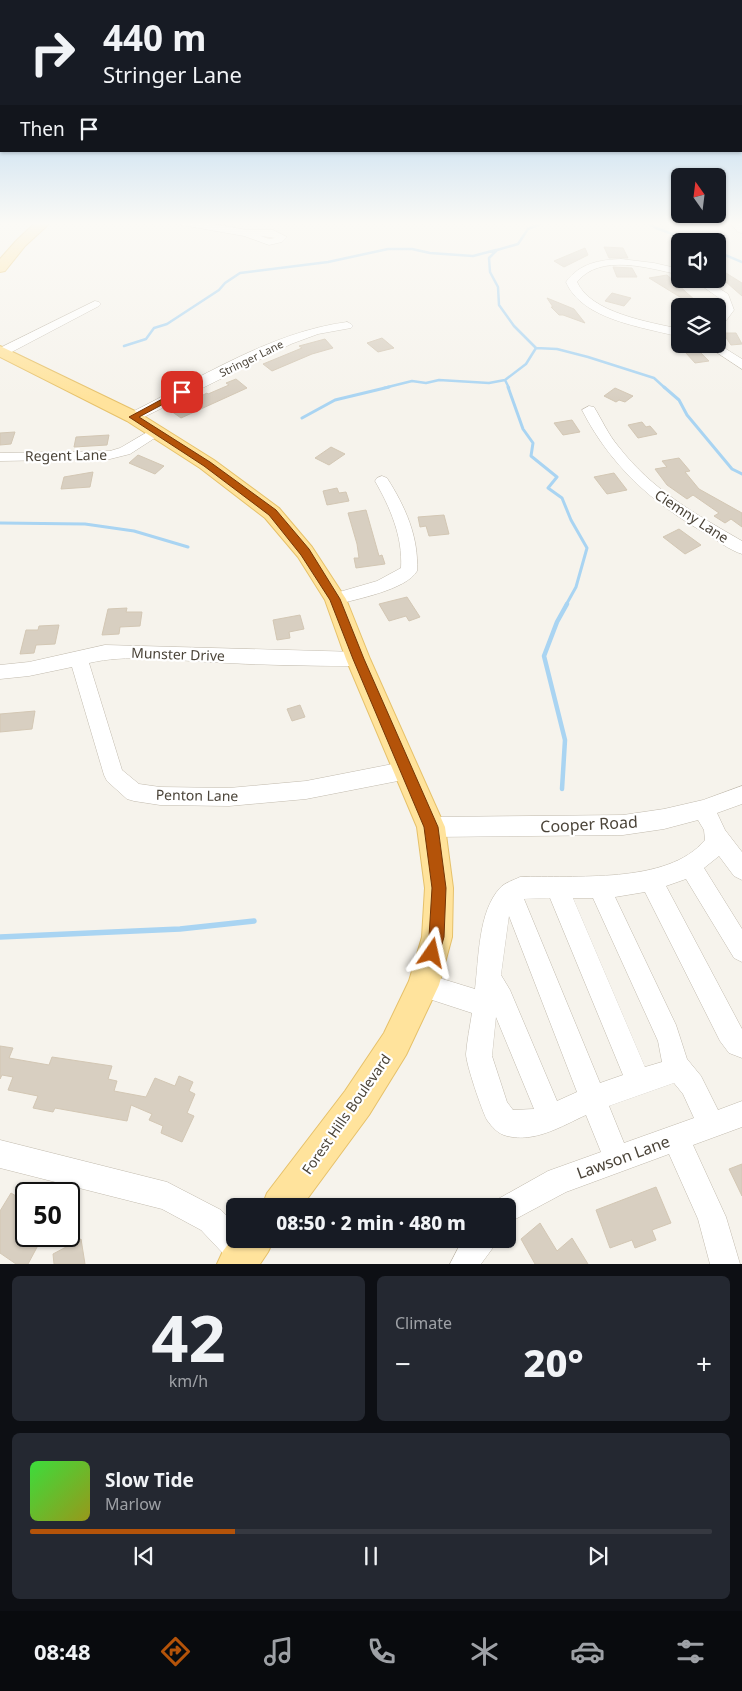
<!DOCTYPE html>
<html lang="en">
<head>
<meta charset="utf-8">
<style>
	:root { --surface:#171b24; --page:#242831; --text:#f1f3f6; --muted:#9ea1a6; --line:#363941; --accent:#b45309 }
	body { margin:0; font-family:"Noto Sans",sans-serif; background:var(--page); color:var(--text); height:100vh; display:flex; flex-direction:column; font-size:19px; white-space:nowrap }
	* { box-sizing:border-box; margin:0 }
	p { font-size:16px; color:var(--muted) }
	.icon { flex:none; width:28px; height:28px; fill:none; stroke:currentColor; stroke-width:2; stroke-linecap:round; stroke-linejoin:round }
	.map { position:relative; height:1264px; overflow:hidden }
	.side { display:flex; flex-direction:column; gap:12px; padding:12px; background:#0d0f14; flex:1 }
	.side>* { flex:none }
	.banner { position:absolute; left:0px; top:0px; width:742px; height:152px; box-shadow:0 1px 4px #0004; background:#171b24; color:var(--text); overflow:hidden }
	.needle { width:32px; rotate:346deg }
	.controls { position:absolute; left:671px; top:168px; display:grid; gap:10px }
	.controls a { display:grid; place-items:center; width:55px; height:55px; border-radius:8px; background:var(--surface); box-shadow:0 1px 4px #0004; font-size:25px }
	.speed { position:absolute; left:15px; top:1182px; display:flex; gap:10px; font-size:25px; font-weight:700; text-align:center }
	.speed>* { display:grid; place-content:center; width:65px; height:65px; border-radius:50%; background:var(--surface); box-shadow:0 1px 4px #0004; line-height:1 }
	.speed .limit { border:2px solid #111; border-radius:8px; background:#fff; color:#111 }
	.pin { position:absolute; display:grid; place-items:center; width:42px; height:42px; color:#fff; margin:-21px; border-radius:10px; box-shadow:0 2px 8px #0006 }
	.me { position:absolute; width:55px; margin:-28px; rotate:11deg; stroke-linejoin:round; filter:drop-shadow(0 0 4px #0008) }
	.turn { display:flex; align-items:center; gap:18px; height:105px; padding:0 20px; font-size:22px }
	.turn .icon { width:65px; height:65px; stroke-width:2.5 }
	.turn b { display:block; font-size:35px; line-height:42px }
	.then { display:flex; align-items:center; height:48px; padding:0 20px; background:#0003; gap:10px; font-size:19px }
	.big { font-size:38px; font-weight:800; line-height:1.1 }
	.side .tile { flex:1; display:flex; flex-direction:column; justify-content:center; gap:8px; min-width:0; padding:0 18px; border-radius:8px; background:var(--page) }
	.side .dial { align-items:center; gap:0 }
	.dial b { font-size:65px; line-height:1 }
	.song { display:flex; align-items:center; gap:15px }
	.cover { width:60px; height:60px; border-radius:8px; background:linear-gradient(135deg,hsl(120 70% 55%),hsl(60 70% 35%)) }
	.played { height:5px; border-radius:2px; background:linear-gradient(90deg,var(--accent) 30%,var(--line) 30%) }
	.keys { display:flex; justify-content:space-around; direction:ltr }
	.heat { display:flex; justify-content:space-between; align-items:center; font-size:28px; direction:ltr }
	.side .tiles { flex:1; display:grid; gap:12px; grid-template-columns:1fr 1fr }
	.tile:last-child { grid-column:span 2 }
	.trip { position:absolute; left:226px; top:1198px; width:290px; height:50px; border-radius:8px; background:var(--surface); box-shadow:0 1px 4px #0004; font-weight:800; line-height:50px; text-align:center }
	.menu { display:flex; height:80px; justify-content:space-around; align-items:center; background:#090b0e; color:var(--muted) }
	.menu .icon { width:35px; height:35px }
	.menu .selected { color:var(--accent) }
	.menu b { font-size:22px; color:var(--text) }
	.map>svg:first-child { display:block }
</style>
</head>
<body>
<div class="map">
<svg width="742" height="1264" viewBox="0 0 742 1264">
	<rect width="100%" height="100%" fill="#f6f3ec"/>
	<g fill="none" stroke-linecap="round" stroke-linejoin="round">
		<path stroke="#a9d4f2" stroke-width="2.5" d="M 646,222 L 656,228 L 692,241
			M 718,252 L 742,262
			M 124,346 L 146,339 L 154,328 L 167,324 L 219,290 L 225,283 L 240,273 L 328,262 L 388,249 L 412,249 L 430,253 L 473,256 L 496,250
			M 536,348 L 557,349 L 588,357 L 654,378 L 665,388
			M 384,388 L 412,381 L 426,383 L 439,380 L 489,383 L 505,380
			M 509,388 L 505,380 L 526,364 L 536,348 L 514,326 L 499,305 L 498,287 L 490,272 L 489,258 L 497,250 L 518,244 L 528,229 L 545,222"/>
		<path stroke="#a9d4f2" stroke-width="3" d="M 508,387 L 523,429 L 533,443 L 531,456 L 557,477 L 548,488 L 562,498 L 571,520 L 587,548 L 576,587 L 566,605
			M 664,387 L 679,400 L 687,415 L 732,469 L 742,474
			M 302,418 L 335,400 L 389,387
			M 0,523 L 85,524 L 134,531 L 188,547"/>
		<path stroke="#a9d4f2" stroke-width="4.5" d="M 562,789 L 565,740 L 544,656 L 557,622 L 567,604"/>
		<path stroke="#a9d4f2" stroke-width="5.5" d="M 0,937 L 180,929 L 254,921"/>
	</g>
	<path fill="#d8cfc1" stroke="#d3c7b4" d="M 604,247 L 623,248 L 628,258 L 609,258 Z
		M 585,248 L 588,255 L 564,267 L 554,261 Z
		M 613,267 L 632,268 L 637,277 L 617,277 Z
		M 718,268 L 742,283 L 742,296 L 718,275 Z
		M 667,275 L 696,301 L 693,305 L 649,278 Z
		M 612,293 L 631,298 L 624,306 L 605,301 Z
		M 547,298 L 574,309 L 585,323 L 563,315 L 559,315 L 551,307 L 553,307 Z
		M 723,333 L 736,333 L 742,344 L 731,345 Z
		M 382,338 L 394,348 L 378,352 L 367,343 Z
		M 325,339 L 333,348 L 312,354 L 272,371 L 263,364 L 302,348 L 299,346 Z
		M 699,351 L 709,361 L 695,363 L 686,353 Z
		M 236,379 L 247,388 L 181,418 L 171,411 L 207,393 L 208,394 L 229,385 L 226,383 Z
		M 615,388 L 633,396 L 625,402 L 619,400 L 616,402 L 604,396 Z
		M 572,420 L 580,432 L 563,435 L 554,423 Z
		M 642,422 L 646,427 L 650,426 L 657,434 L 638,438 L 628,425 Z
		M 15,432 L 11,444 L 0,445 L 0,433 Z
		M 109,435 L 107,445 L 74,447 L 76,437 Z
		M 331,447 L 345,454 L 329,465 L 315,458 Z
		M 138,455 L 164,466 L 155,474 L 129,463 Z
		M 679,458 L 690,471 L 685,472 L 699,489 L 742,513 L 742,527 L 731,519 L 725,523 L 714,516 L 719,513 L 693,495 L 687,499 L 667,485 L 655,469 L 667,467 L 662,461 Z
		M 93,472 L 90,487 L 61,489 L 64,477 Z
		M 614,473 L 627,490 L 607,494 L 594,477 Z
		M 337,488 L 339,493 L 346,492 L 349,501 L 327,505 L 323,491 Z
		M 366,510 L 379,556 L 382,555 L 385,564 L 356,568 L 354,558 L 359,558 L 357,544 L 348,513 Z
		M 444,515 L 449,534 L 429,536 L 426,526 L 420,527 L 418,517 Z
		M 679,529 L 701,545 L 685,554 L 663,537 Z
		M 407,597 L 420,617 L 409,621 L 406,616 L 389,621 L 379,604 Z
		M 127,608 L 126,612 L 142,612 L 140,626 L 120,627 L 119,634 L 102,635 L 108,609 Z
		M 300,615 L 304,629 L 289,632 L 290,638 L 277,640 L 273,620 Z
		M 59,625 L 55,644 L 36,645 L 34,653 L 20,654 L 26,630 L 38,630 L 39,626 Z
		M 300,705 L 305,717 L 292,721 L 287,709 Z
		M 35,711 L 32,729 L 0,732 L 0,714 Z
		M 0,1046 L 13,1048 L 9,1058 L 49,1065 L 52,1057 L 112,1066 L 108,1079 L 117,1081 L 114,1091 L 146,1097 L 155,1078 L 175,1086 L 179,1076 L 193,1082 L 189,1091 L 195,1094 L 187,1113 L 194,1116 L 182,1142 L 161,1133 L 163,1126 L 149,1120 L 152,1114 L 131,1105 L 127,1121 L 55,1108 L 53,1112 L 33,1108 L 38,1096 L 8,1090 L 13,1077 L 2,1075 L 0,1079 Z
		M 742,1164 L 742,1196 L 729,1169 Z
		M 656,1187 L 671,1223 L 652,1230 L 656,1240 L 635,1248 L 632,1240 L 610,1248 L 596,1210 Z
		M 11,1193 L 26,1202 L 26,1236 L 43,1236 L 28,1264 L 16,1264 L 0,1253 L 0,1211 Z
		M 540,1223 L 557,1251 L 572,1238 L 588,1264 L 535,1264 L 521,1239 Z
		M 81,1239 L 85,1264 L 54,1264 L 53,1254 Z"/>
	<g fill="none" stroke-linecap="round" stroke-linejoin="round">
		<g stroke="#c2bbae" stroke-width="1">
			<path id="minor" d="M 177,222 L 202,222 L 247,230 L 273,230 L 287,237 L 282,242 L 269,245 L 244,236 L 182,225 ZM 261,236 L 275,238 L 269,239 Z
				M 729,222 L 740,222 L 742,224 L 742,233 L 738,232 Z
				M 621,259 L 654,263 L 680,269 L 680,275 C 649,268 600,253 577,282 C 591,313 649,322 680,329 L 680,337 C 643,327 582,320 566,282 C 580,263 599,260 621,259 Z
				M 692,279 L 704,279 L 728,294 L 734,310 L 722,326 L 718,327 L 718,316 L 722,310 L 719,298 Z
				M 95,301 L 99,302 L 101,304 L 99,306 L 6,355 L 0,355 L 0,348 Z
				M 347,322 L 351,324 L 353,326 L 351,328 L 318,334 L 291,344 L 138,420 L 128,420 L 126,417 L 128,414 C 197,380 270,332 347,322 Z
				M 704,344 L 718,344 L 742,359 L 742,369 Z
				M 589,406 L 594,407 C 602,420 608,434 618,446 C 653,491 694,513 742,541 L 742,554 C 729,550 717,540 705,533 C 652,503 610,465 582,410 Z
				M 156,427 L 161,428 L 163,431 L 161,434 L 130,454 L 110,459 L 0,461 L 0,453 L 110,451 L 120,448 Z
				M 382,476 L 387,478 C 405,506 419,537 417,571 C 406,590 356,599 335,605 L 329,603 L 327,599 L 329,595 L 377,581 L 401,568 C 403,537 390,507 375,481 L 377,478 Z
				M 105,645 L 358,652 L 364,654 L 367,659 L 364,664 L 358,666 C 308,666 258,665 208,662 C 169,660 127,654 89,663 L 122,770 L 139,784 L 160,787 L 229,788 L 306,781 L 408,761 L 415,764 L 418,770 L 415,776 L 408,779 L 306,799 L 229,806 L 160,805 L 134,801 L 127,799 L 107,781 L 104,775 L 72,667 L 29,676 L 0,679 L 0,665 L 29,662 Z
				M 742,786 L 742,804 L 717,813 L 725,830 L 742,852 L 742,880 L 734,876 L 719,856 L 704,868 L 742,929 L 742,962 L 734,958 L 686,879 L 666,886 L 742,1029 L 742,1058 L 729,1053 L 720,1041 L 645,892 L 615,897 L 676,1025 L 687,1059 L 701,1076 L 718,1110 L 742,1101 L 742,1127 L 693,1145 L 726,1217 L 740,1264 L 710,1264 L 698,1219 L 669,1154 L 566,1192 L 508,1223 L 508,1206 L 495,1206 L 498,1199 L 548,1171 L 601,1152 L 586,1115 C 562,1126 535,1143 507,1136 C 498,1134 492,1127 487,1120 C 482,1111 466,1064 466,1054 C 467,1041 470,1026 472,1013 L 414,994 L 411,985 L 414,976 L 423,973 L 475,989 C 479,958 478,912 500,888 C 504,883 514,880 520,877 C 573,875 668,885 705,840 L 704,830 L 698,820 L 664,829 L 623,835 L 431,837 L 424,834 L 420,827 L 424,820 L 431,817 L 623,815 L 664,809 L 703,800 ZM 550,898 L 623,1075 L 600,1083 L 524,899 ZM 573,898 L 593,898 L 658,1041 L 662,1062 L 645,1067 ZM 509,916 L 577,1092 L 557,1101 L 510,990 L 501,975 ZM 496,1017 L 534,1109 L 513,1110 L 507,1102 L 492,1056 ZM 674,1083 L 683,1094 L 694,1118 L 624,1143 L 609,1106 Z
				M 0,1140 L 167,1182 L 221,1210 L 235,1224 L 235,1239 L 249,1239 L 254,1244 L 259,1254 L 255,1264 L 233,1264 L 201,1230 L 162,1209 L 0,1168 Z
				M 463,1239 L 496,1239 L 492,1249 L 481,1264 L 450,1264 Z"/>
		</g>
		<g stroke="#e6c16a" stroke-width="2">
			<path id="major" d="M 36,222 L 51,222 L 25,246 L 5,271 L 0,272 L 0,259 L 16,241 Z
				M 0,346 L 139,413 L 214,460 L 279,508 L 312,547 L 346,599 L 370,659 L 445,827 L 453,888 L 452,937 L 439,985 L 406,1055 L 369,1115 L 302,1206 L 262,1206 L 267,1193 L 345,1091 L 384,1033 L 409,981 L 422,937 L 425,888 L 417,827 L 346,659 L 325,600 L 298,557 L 265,518 L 200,468 L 127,421 L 0,357 Z
				M 235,1235 L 235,1239 L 274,1239 L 268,1252 L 260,1264 L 217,1264 L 223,1251 Z"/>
		</g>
		<use href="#minor" fill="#fff" fill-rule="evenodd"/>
		<use href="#major" fill="#ffe39c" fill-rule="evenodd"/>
	</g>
	<linearGradient id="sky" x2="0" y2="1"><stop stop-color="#8fc1ec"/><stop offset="0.56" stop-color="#fbfaf6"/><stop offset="1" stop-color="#fbfaf6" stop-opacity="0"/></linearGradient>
	<rect width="742" height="399" fill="url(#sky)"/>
	<path fill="#b45309" stroke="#753606" d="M 179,390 L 186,392 L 139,417 L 210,462 L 276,510 L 309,549 L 340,599 L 364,659 L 438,827 L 446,888 L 444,937 L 438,958 L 432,961 L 427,958 L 425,953 L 429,937 L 432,888 L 424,827 L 353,659 L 330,600 L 301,555 L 269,515 L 204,466 L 129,417 Z"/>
	<g text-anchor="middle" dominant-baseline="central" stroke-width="4.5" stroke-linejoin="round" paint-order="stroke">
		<g font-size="11" fill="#4b4439" stroke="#fff">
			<text transform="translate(251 358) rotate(-26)">Stringer Lane</text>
		</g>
		<g font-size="14" fill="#4b4439" stroke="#fff">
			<text transform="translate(66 455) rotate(-1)">Regent Lane</text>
			<text transform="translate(692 516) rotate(33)">Ciemny Lane</text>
			<text transform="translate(178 654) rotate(2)">Munster Drive</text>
			<text transform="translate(197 795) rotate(1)">Penton Lane</text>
			<text transform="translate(346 1114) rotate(-55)">Forest Hills Boulevard</text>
		</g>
		<g font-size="16" fill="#4b4439" stroke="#fff">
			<text transform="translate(589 824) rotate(-3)">Cooper Road</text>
			<text transform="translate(623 1157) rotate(-20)">Lawson Lane</text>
		</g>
	</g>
</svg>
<div class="controls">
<a><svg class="needle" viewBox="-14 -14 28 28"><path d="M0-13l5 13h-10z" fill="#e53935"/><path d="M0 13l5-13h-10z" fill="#9ea1a6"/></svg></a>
<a><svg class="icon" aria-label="sound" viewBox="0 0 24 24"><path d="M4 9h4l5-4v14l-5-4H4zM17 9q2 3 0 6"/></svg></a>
<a><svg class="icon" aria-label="layers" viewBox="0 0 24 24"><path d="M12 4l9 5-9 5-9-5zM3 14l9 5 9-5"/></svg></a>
</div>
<div class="speed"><div class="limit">50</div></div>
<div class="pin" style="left:182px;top:392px;background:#d93025"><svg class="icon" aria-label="arrive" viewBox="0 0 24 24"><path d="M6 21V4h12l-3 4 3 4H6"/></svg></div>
<svg class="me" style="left:432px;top:953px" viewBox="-20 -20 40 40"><path d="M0-17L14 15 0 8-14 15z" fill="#b45309" stroke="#fff" stroke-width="4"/></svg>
<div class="trip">08:50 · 2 min · 480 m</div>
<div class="banner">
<div class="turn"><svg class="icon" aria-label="right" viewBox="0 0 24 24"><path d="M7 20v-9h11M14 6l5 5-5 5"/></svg><div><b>440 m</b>Stringer Lane</div></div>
<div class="then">Then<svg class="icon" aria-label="arrive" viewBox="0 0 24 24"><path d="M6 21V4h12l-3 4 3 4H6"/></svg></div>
</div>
</div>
<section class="side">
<div class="tiles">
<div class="tile dial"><b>42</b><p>km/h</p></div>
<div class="tile"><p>Climate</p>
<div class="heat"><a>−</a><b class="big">20°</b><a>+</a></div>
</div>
<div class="tile">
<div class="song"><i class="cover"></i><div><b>Slow Tide</b><p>Marlow</p></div></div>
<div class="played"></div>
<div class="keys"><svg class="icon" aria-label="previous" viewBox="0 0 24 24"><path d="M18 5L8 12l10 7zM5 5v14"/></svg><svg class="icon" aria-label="pause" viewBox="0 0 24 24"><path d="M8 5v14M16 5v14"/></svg><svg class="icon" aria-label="next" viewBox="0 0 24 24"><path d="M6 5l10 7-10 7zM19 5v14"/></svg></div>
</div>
</div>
</section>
<nav class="menu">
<b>08:48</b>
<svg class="icon selected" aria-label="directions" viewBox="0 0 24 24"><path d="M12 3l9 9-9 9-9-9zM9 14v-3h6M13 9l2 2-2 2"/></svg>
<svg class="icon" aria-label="music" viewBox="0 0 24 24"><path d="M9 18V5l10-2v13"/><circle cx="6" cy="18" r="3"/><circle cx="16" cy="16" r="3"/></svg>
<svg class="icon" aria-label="phone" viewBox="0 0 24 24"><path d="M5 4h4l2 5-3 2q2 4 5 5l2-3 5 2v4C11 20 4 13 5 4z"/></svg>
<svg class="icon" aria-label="climate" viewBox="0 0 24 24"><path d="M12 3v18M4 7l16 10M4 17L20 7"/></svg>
<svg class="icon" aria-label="car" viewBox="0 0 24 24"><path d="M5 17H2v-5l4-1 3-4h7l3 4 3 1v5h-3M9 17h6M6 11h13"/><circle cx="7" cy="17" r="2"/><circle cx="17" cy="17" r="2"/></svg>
<svg class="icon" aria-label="filters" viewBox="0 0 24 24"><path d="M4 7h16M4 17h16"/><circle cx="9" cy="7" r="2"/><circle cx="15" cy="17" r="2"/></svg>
</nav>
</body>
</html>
